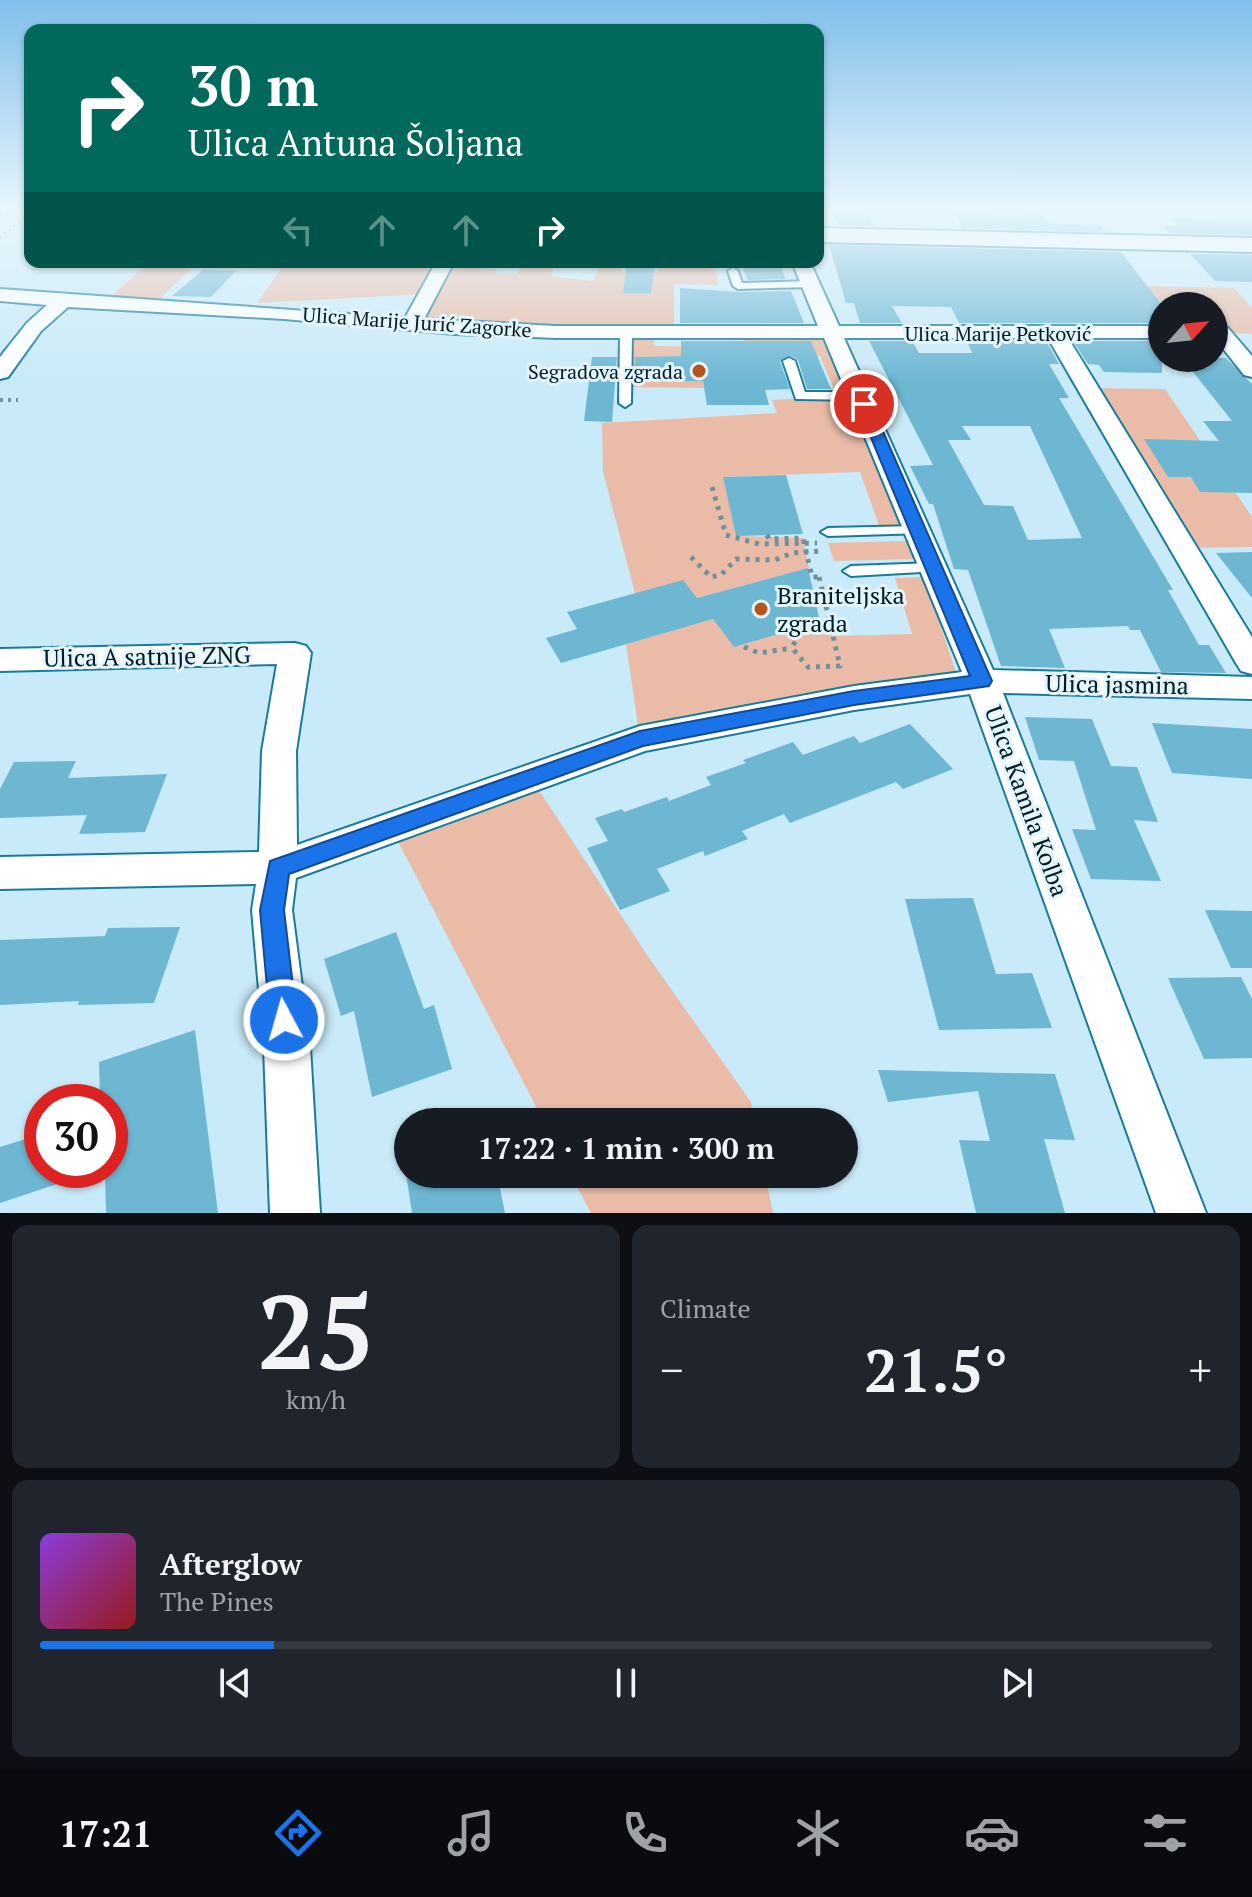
<!DOCTYPE html>
<html lang="en">
<head>
<meta charset="utf-8">
<style>
	:root { --surface:#171b24; --page:#20242c; --text:#f1f3f6; --muted:#9ea1a6; --line:#363941; --accent:#1a73e8 }
	body { margin:0; font-family:"PT Serif",serif; background:var(--page); color:var(--text); height:100vh; display:flex; flex-direction:column; font-size:30px; white-space:nowrap }
	* { box-sizing:border-box; margin:0 }
	p { font-size:26px; color:var(--muted) }
	.icon { flex:none; width:44px; height:44px; fill:none; stroke:currentColor; stroke-width:2; stroke-linecap:round; stroke-linejoin:round }
	.map { position:relative; height:1213px; overflow:hidden }
	.panel { display:flex; flex-direction:column; gap:12px; padding:12px; background:#0d0f14; flex:1 }
	.panel>* { flex:none }
	.guide { position:absolute; left:24px; top:24px; width:800px; height:244px; border-radius:16px; box-shadow:0 2px 6px #0004; background:#00695c; color:#fff; overflow:hidden }
	.needle { width:52px; rotate:63deg }
	.controls { position:absolute; left:1148px; top:292px; display:grid; gap:16px }
	.controls a { display:grid; place-items:center; width:80px; height:80px; border-radius:50%; background:var(--surface); box-shadow:0 2px 6px #0004; font-size:40px }
	.speed { position:absolute; left:24px; top:1084px; display:flex; gap:16px; font-size:40px; font-weight:700; text-align:center }
	.speed>* { display:grid; place-content:center; width:104px; height:104px; border-radius:50%; background:var(--surface); box-shadow:0 2px 6px #0004; line-height:1 }
	.speed .limit { border:12px solid #d22; background:#fff; color:#111 }
	.pin { position:absolute; display:grid; place-items:center; width:68px; height:68px; color:#fff; margin:-34px; border:4px solid #fff; border-radius:50%; box-shadow:0 2px 8px #0007 }
	.me { position:absolute; width:88px; margin:-44px; rotate:354deg; stroke-linejoin:round; filter:drop-shadow(0 0 6px #0008) }
	.turn { display:flex; align-items:center; gap:28px; height:168px; padding:0 32px; font-size:36px }
	.turn .icon { width:104px; height:104px; stroke-width:2.5 }
	.turn b { display:block; font-size:56px; line-height:68px }
	.lanes { display:flex; align-items:center; height:76px; padding:0 32px; background:#0003; justify-content:center; gap:40px; direction:ltr }
	.lanes .off { opacity:.35 }
	.big { font-size:60px; font-weight:700; line-height:1.1 }
	.panel .tile { flex:1; display:flex; flex-direction:column; justify-content:center; gap:12px; min-width:0; padding:0 28px; border-radius:16px; background:var(--page) }
	.panel .dial { align-items:center; gap:0 }
	.dial b { font-size:104px; line-height:1 }
	.song { display:flex; align-items:center; gap:24px }
	.cover { width:96px; height:96px; border-radius:12px; background:linear-gradient(135deg,hsl(270 70% 55%),hsl(0 70% 35%)) }
	.played { height:8px; border-radius:4px; background:linear-gradient(90deg,var(--accent) 20%,var(--line) 20%) }
	.keys { display:flex; justify-content:space-around; direction:ltr }
	.heat { display:flex; justify-content:space-between; align-items:center; font-size:44px; direction:ltr }
	.panel .tiles { flex:1; display:grid; gap:12px; grid-template-columns:1fr 1fr }
	.tile:last-child { grid-column:span 2 }
	.trip { position:absolute; left:394px; top:1108px; width:464px; height:80px; border-radius:40px; background:var(--surface); box-shadow:0 2px 6px #0004; font-weight:700; line-height:80px; text-align:center }
	.tabs { display:flex; height:128px; justify-content:space-around; align-items:center; background:#090b0e; color:var(--muted) }
	.tabs .icon { width:56px; height:56px }
	.tabs .active { color:var(--accent) }
	.tabs b { font-size:36px; color:var(--text) }
	.map>svg:first-child { display:block }
</style>
</head>
<body>
<div class="map">
<svg width="1252" height="1213" viewBox="0 0 1252 1213">
	<rect width="100%" height="100%" fill="#c9eaf8"/>
	<path fill="#eabca8" d="M 149,262 L 291,262 L 288,267 L 330,266 L 333,262 L 445,262 L 443,266 L 497,269 L 496,273 L 517,274 L 524,262 L 556,262 L 551,276 L 593,281 L 599,265 L 622,264 L 622,271 L 658,271 L 660,262 L 715,263 L 718,285 L 674,284 L 674,330 L 411,325 L 426,294 L 257,303 L 281,269 L 194,266 L 151,307 L 103,304 Z
		M 1146,286 L 1234,288 L 1252,308 L 1252,334 L 1214,332 L 1214,306 L 1164,306 Z
		M 653,338 L 655,346 L 744,347 L 744,340 L 831,340 L 918,530 L 881,531 L 860,472 L 724,477 L 736,536 L 803,538 L 809,568 L 697,598 L 635,593 L 603,472 L 602,423 L 777,413 L 772,400 L 837,396 L 820,356 L 792,357 L 792,361 L 757,360 L 756,355 L 638,357 L 640,382 L 703,381 L 704,388 L 625,387 L 626,339 Z
		M 1090,388 L 1165,389 L 1252,517 L 1252,547 L 1184,548 Z
		M 906,541 L 914,559 L 834,561 L 828,543 Z
		M 924,577 L 960,684 L 854,698 L 846,686 L 640,739 L 626,644 L 713,619 L 734,647 L 829,619 L 833,636 L 912,634 L 895,578 Z
		M 531,778 L 647,955 L 751,1102 L 755,1122 L 544,1122 L 391,828 Z
		M 570,1174 L 765,1174 L 773,1213 L 591,1213 Z"/>
	<path fill="#6db7d3" fill-rule="evenodd" d="M 830,211 L 864,211 L 874,226 L 839,225 Z
		M 955,213 L 1044,215 L 1050,224 L 1100,225 L 1105,232 L 962,228 Z
		M 1172,219 L 1252,220 L 1252,235 L 1170,233 L 1163,226 L 1179,226 Z
		M 829,245 L 1121,252 L 1162,305 L 1162,323 L 959,323 L 951,307 L 892,306 L 902,323 L 860,323 L 854,303 L 846,303 Z
		M 1190,254 L 1252,255 L 1252,282 L 1215,281 Z
		M 627,262 L 655,262 L 651,293 L 623,293 Z
		M 740,262 L 778,262 L 786,279 L 748,280 Z
		M 203,270 L 236,271 L 211,297 L 172,296 Z
		M 680,288 L 738,292 L 791,291 L 804,323 L 680,323 Z
		M 681,341 L 811,341 L 831,389 L 807,389 L 798,360 L 790,355 L 780,362 L 790,389 L 765,390 L 769,405 L 707,405 L 703,381 L 634,382 L 635,357 L 681,356 Z
		M 869,341 L 912,341 L 919,353 L 972,353 L 967,341 L 1046,341 L 1059,364 L 1049,364 L 1069,398 L 1059,398 L 1173,590 L 1168,590 L 1199,645 L 1209,645 L 1226,673 L 1161,672 L 1140,630 L 1130,630 L 1128,626 L 1049,629 L 1065,668 L 1001,666 L 968,570 L 954,569 L 933,504 L 929,504 L 910,466 L 933,465 ZM 962,426 L 1030,426 L 1082,538 L 1028,540 L 1013,506 L 984,505 L 948,440 L 971,440 Z
		M 1073,341 L 1162,341 L 1162,373 L 1104,372 L 1099,365 L 1088,364 Z
		M 592,357 L 617,357 L 612,422 L 584,421 Z
		M 1182,358 L 1226,358 L 1252,384 L 1252,493 L 1200,492 L 1191,477 L 1168,477 L 1144,439 L 1219,441 L 1203,421 L 1232,421 Z
		M 786,475 L 803,534 L 736,536 L 723,477 Z
		M 1252,552 L 1252,598 L 1216,553 Z
		M 808,568 L 820,622 L 734,647 L 713,619 L 561,663 L 546,638 L 577,629 L 567,612 L 683,580 L 697,598 Z
		M 1025,717 L 1092,719 L 1111,766 L 1137,767 L 1158,822 L 1134,820 L 1161,881 L 1091,879 L 1072,829 L 1096,830 L 1074,761 L 1039,760 Z
		M 1152,723 L 1252,729 L 1252,779 L 1172,773 Z
		M 910,724 L 953,769 L 903,789 L 896,782 L 790,823 L 784,814 L 742,831 L 748,839 L 705,856 L 703,851 L 657,869 L 670,891 L 620,910 L 587,848 L 608,841 L 595,818 L 622,809 L 624,812 L 667,797 L 669,801 L 711,785 L 706,777 L 746,763 L 743,760 L 793,742 L 803,755 L 854,736 L 860,743 Z
		M 76,761 L 68,778 L 167,774 L 145,832 L 79,834 L 87,815 L 0,818 L 0,789 L 14,762 Z
		M 973,898 L 996,974 L 1032,973 L 1052,1028 L 939,1030 L 905,899 Z
		M 1205,910 L 1252,911 L 1252,968 L 1231,968 Z
		M 180,927 L 154,1003 L 78,1005 L 79,1001 L 0,1005 L 0,940 L 105,936 L 108,928 Z
		M 396,932 L 424,1009 L 434,1005 L 452,1069 L 372,1097 L 354,1011 L 341,1016 L 324,959 Z
		M 1241,977 L 1252,999 L 1252,1058 L 1204,1059 L 1168,978 Z
		M 195,1030 L 218,1213 L 106,1213 L 105,1174 L 110,1172 L 110,1102 L 100,1102 L 99,1062 Z
		M 878,1070 L 1055,1074 L 1075,1140 L 1044,1139 L 1065,1213 L 976,1213 L 959,1140 L 990,1141 L 978,1091 L 888,1102 Z
		M 42,1134 L 42,1170 L 86,1170 L 87,1174 L 0,1203 L 0,1147 Z
		M 406,1174 L 497,1174 L 505,1213 L 412,1213 Z"/>
	<g fill="none" stroke-linecap="round" stroke-linejoin="round">
		<g stroke="#177c9c" stroke-width="4">
			<path id="service" d="M 733,268 L 738,271 L 742,283 L 811,281 L 816,284 L 811,287 L 738,289 L 733,286 L 728,271 Z
				M 626,330 L 632,333 L 631,403 L 625,407 L 619,403 L 620,333 Z
				M 789,358 L 795,361 L 805,392 L 861,392 L 867,396 L 861,400 L 796,399 L 783,361 Z
				M 918,526 L 923,527 L 925,530 L 923,533 L 828,536 L 821,532 L 828,528 Z
				M 934,563 L 942,568 L 939,571 L 851,576 L 843,571 L 851,566 Z"/>
		</g>
		<g stroke="#177c9c" stroke-width="4">
			<path id="minor" d="M 436,262 L 454,262 L 424,319 L 556,326 L 818,326 L 792,262 L 810,262 L 839,326 L 1162,326 L 1162,338 L 1068,338 L 1252,637 L 1252,674 L 1241,671 L 1236,663 L 1048,338 L 844,338 L 993,670 L 1252,677 L 1252,699 L 1003,693 L 1206,1213 L 1156,1213 L 970,694 L 854,710 L 645,751 L 296,878 L 292,910 L 310,1047 L 320,1213 L 270,1213 L 264,1047 L 252,910 L 256,884 L 0,889 L 0,857 L 259,852 L 262,751 L 277,664 L 0,671 L 0,649 L 295,643 L 306,646 L 311,653 L 296,751 L 297,845 L 640,726 L 854,686 L 962,672 L 824,338 L 556,338 L 455,334 L 284,319 L 68,307 L 41,331 L 8,377 L 0,379 L 0,357 L 27,323 L 47,305 L 0,301 L 0,289 L 405,318 Z
				M 1221,326 L 1228,328 L 1252,356 L 1252,377 L 1244,375 L 1214,337 L 1214,328 Z"/>
		</g>
		<g stroke="#177c9c" stroke-width="4">
			<path id="secondary" d="M 818,228 L 1252,238 L 1252,252 L 818,242 Z"/>
		</g>
		<path stroke="#72909c" stroke-width="3" stroke-dasharray="2 4" stroke-linecap="butt" d="M 0,214 L 25,215
			M 0,238 L 27,215"/>
		<path stroke="#72909c" stroke-width="4" stroke-dasharray="3 5" stroke-linecap="butt" d="M 0,400 L 18,400"/>
		<path stroke="#72909c" stroke-width="5" stroke-dasharray="4 6" stroke-linecap="butt" d="M 712,487 L 726,535 L 759,544 L 817,543
			M 767,535 L 769,539 L 803,538 L 812,577 L 820,577
			M 691,557 L 711,577 L 721,575 L 736,559 L 775,560 L 792,553 L 824,551
			M 819,577 L 831,627
			M 831,627 L 840,666 L 808,667 L 792,648 L 799,633 Z
			M 744,647 L 759,653 L 792,648"/>
		<use href="#service" fill="#fff" fill-rule="evenodd"/>
		<use href="#minor" fill="#fff" fill-rule="evenodd"/>
		<use href="#secondary" fill="#fff" fill-rule="evenodd"/>
	</g>
	<linearGradient id="sky" x2="0" y2="1"><stop stop-color="#81bfea"/><stop offset="0.55" stop-color="#e7f6fc"/><stop offset="1" stop-color="#e7f6fc" stop-opacity="0"/></linearGradient>
	<rect width="1252" height="381" fill="url(#sky)"/>
	<path fill="#1a73e8" stroke="#114b97" stroke-width="2" d="M 864,399 L 871,404 L 992,681 L 989,686 L 854,705 L 643,746 L 289,874 L 284,910 L 297,1020 L 293,1029 L 284,1032 L 274,1029 L 270,1020 L 260,910 L 270,861 L 640,731 L 854,691 L 970,676 L 857,404 Z"/>
	<g fill="#b7531e" stroke="#e4f4fb" stroke-width="3">
		<circle cx="699" cy="371" r="8"/>
		<circle cx="761" cy="609" r="8"/>
	</g>
	<g text-anchor="middle" dominant-baseline="central" stroke-width="6" stroke-linejoin="round" paint-order="stroke">
		<g font-size="20" fill="#011c26" stroke="#e4f4fb">
			<text transform="translate(417 322) rotate(4)">Ulica Marije Jurić Zagorke</text>
			<text x="998" y="333">Ulica Marije Petković</text>
		</g>
		<g font-size="20" fill="#011c26" stroke="#e4f4fb" text-anchor="end">
			<text x="683" y="371">Segradova zgrada</text>
		</g>
		<g font-size="24" fill="#011c26" stroke="#e4f4fb" text-anchor="start">
			<text x="777" y="595">Braniteljska<tspan x="777" dy="28">zgrada</tspan></text>
		</g>
		<g font-size="24" fill="#011c26" stroke="#e4f4fb">
			<text transform="translate(147 656) rotate(-1)">Ulica A satnije ZNG</text>
			<text transform="translate(1117 684) rotate(1)">Ulica jasmina</text>
			<text transform="translate(1027 801) rotate(70)">Ulica Kamila Kolba</text>
		</g>
	</g>
</svg>
<div class="controls">
<a><svg class="needle" viewBox="-14 -14 28 28"><path d="M0-13l5 13h-10z" fill="#e53935"/><path d="M0 13l5-13h-10z" fill="#9ea1a6"/></svg></a>
</div>
<div class="speed"><div class="limit">30</div></div>
<div class="pin" style="left:864px;top:404px;background:#d93025"><svg class="icon" aria-label="arrive" viewBox="0 0 24 24"><path d="M6 21V4h12l-3 4 3 4H6"/></svg></div>
<svg class="me" style="left:284px;top:1020px" viewBox="-20 -20 40 40"><circle r="17" fill="#1a73e8" stroke="#fff" stroke-width="3"/><path d="M0-11L8 9 0 5-8 9z" fill="#fff"/></svg>
<div class="trip">17:22 · 1 min · 300 m</div>
<div class="guide">
<div class="turn"><svg class="icon" aria-label="right" viewBox="0 0 24 24"><path d="M7 20v-9h11M14 6l5 5-5 5"/></svg><div><b>30 m</b>Ulica Antuna Šoljana</div></div>
<div class="lanes"><svg class="icon off" aria-label="left" viewBox="0 0 24 24"><path d="M17 20v-9H6M10 6l-5 5 5 5"/></svg><svg class="icon off" aria-label="ahead" viewBox="0 0 24 24"><path d="M12 20V5M6 11l6-6 6 6"/></svg><svg class="icon off" aria-label="ahead" viewBox="0 0 24 24"><path d="M12 20V5M6 11l6-6 6 6"/></svg><svg class="icon" aria-label="right" viewBox="0 0 24 24"><path d="M7 20v-9h11M14 6l5 5-5 5"/></svg></div>
</div>
</div>
<section class="panel">
<div class="tiles">
<div class="tile dial"><b>25</b><p>km/h</p></div>
<div class="tile"><p>Climate</p>
<div class="heat"><a>−</a><b class="big">21.5°</b><a>+</a></div>
</div>
<div class="tile">
<div class="song"><i class="cover"></i><div><b>Afterglow</b><p>The Pines</p></div></div>
<div class="played"></div>
<div class="keys"><svg class="icon" aria-label="previous" viewBox="0 0 24 24"><path d="M18 5L8 12l10 7zM5 5v14"/></svg><svg class="icon" aria-label="pause" viewBox="0 0 24 24"><path d="M8 5v14M16 5v14"/></svg><svg class="icon" aria-label="next" viewBox="0 0 24 24"><path d="M6 5l10 7-10 7zM19 5v14"/></svg></div>
</div>
</div>
</section>
<nav class="tabs">
<b>17:21</b>
<svg class="icon active" aria-label="directions" viewBox="0 0 24 24"><path d="M12 3l9 9-9 9-9-9zM9 14v-3h6M13 9l2 2-2 2"/></svg>
<svg class="icon" aria-label="music" viewBox="0 0 24 24"><path d="M9 18V5l10-2v13"/><circle cx="6" cy="18" r="3"/><circle cx="16" cy="16" r="3"/></svg>
<svg class="icon" aria-label="phone" viewBox="0 0 24 24"><path d="M5 4h4l2 5-3 2q2 4 5 5l2-3 5 2v4C11 20 4 13 5 4z"/></svg>
<svg class="icon" aria-label="climate" viewBox="0 0 24 24"><path d="M12 3v18M4 7l16 10M4 17L20 7"/></svg>
<svg class="icon" aria-label="car" viewBox="0 0 24 24"><path d="M5 17H2v-5l4-1 3-4h7l3 4 3 1v5h-3M9 17h6M6 11h13"/><circle cx="7" cy="17" r="2"/><circle cx="17" cy="17" r="2"/></svg>
<svg class="icon" aria-label="filters" viewBox="0 0 24 24"><path d="M4 7h16M4 17h16"/><circle cx="9" cy="7" r="2"/><circle cx="15" cy="17" r="2"/></svg>
</nav>
</body>
</html>
